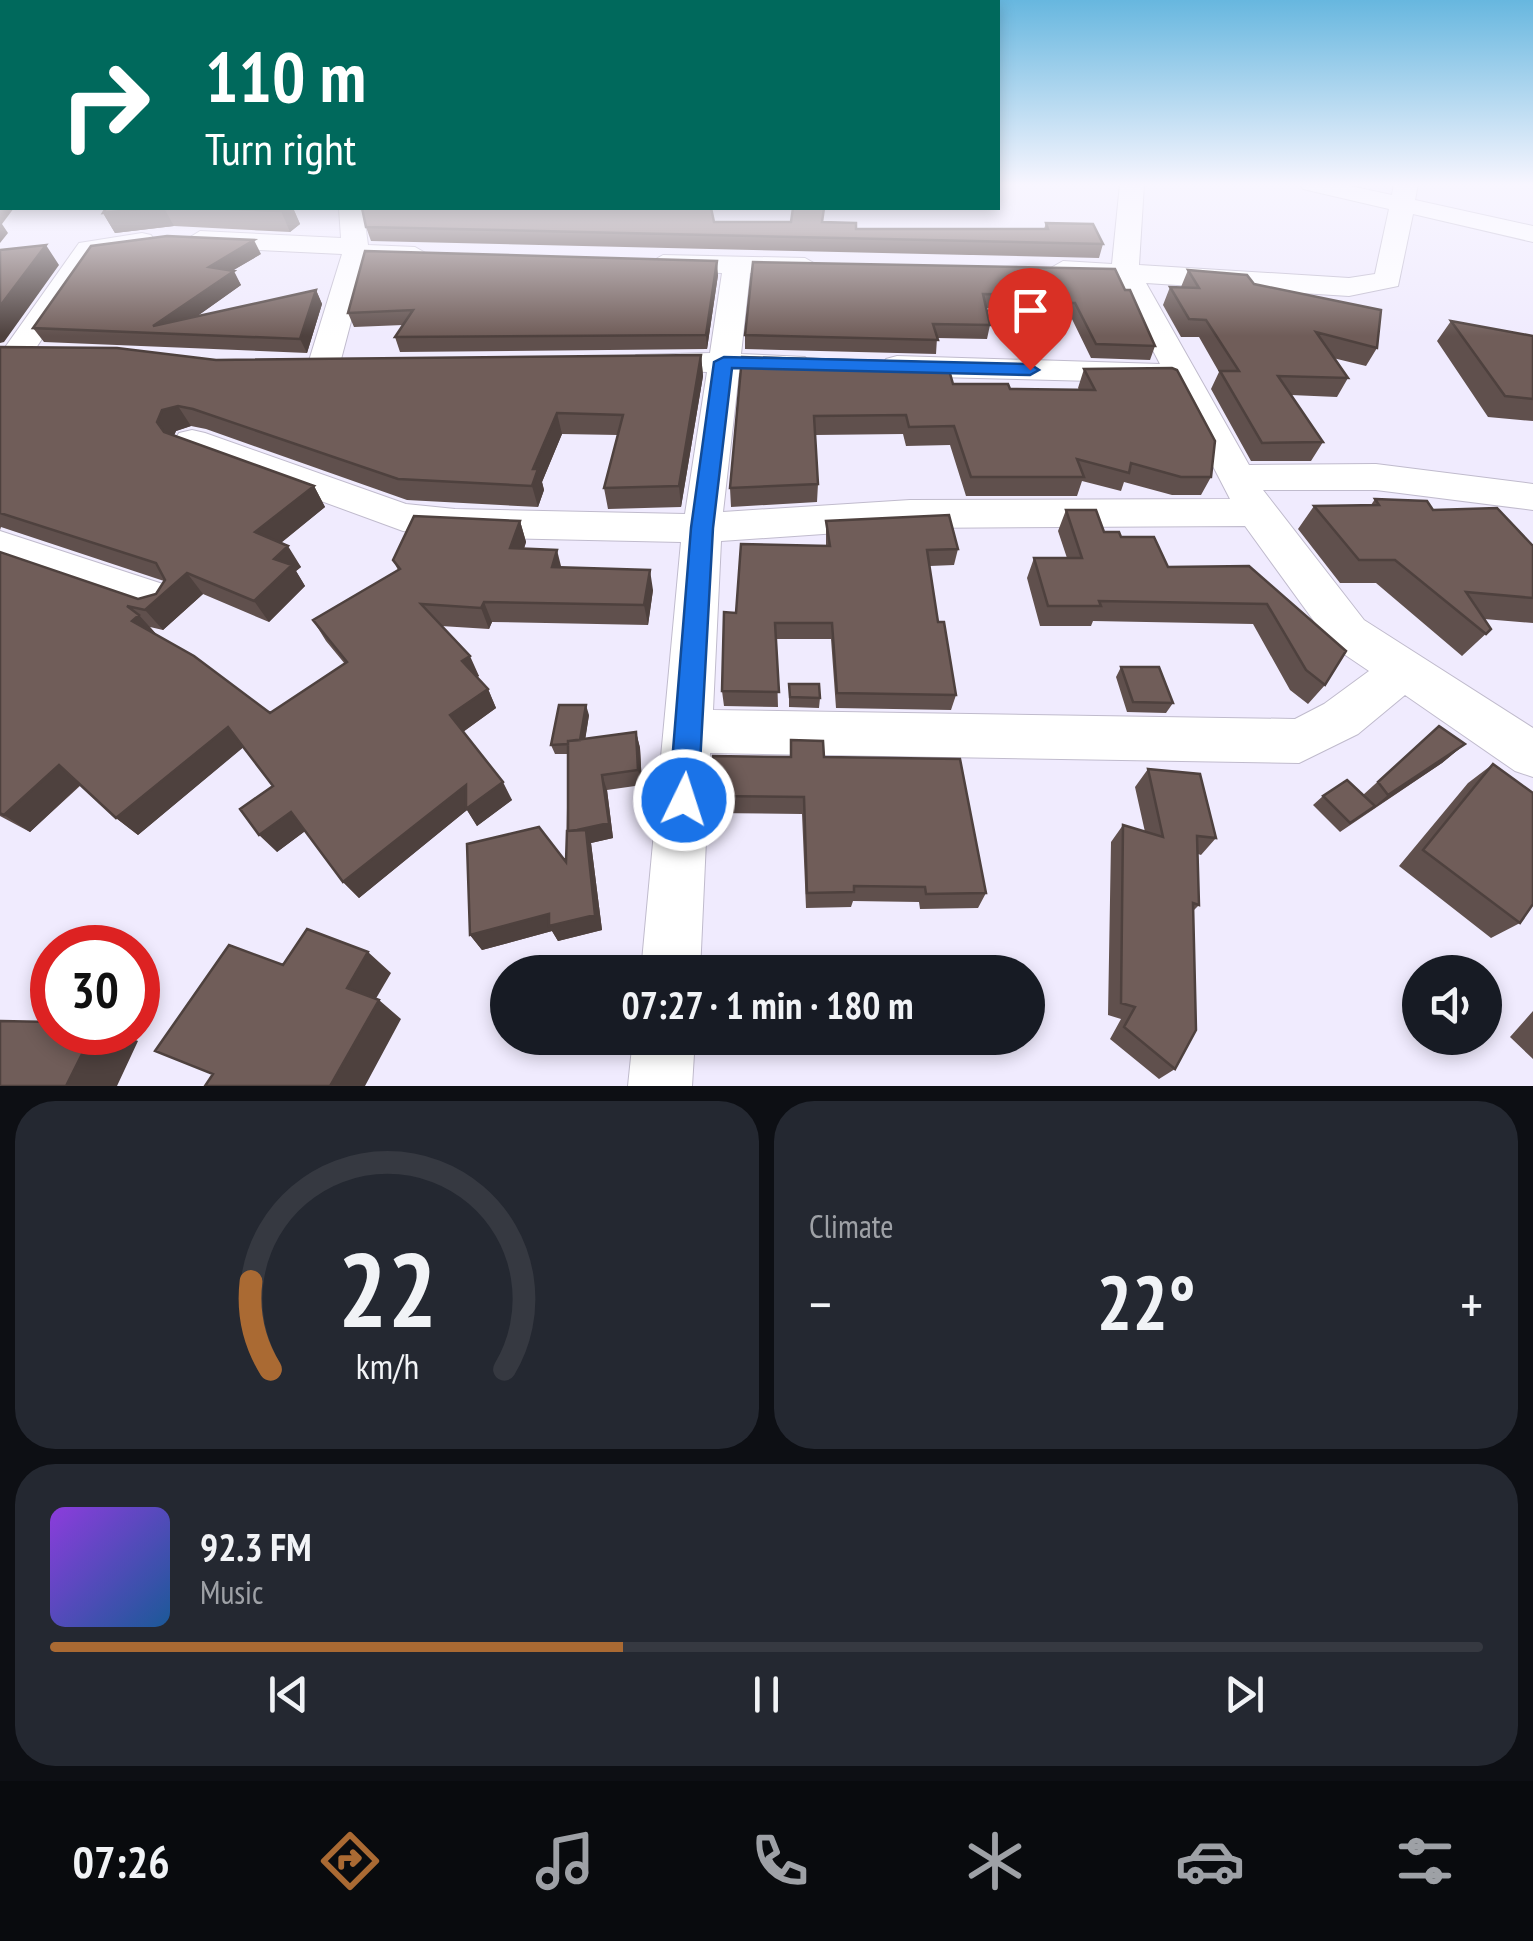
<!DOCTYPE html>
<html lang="en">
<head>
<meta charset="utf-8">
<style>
	:root { --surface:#171b24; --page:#242831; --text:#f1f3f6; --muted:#9ea1a6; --line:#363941; --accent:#aa6a33 }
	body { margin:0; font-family:"PT Sans Narrow",sans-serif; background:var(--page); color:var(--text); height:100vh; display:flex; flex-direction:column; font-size:38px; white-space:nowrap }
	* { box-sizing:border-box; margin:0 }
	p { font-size:32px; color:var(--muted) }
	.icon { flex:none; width:55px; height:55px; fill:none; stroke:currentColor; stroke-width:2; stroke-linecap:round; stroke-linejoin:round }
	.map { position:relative; height:1086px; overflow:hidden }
	.panel { display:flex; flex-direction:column; gap:15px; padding:15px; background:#0d0f14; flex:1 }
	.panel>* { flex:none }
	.top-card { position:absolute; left:0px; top:0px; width:1000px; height:210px; box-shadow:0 5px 15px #0003; background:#00695c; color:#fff; overflow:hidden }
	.fabs { position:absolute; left:1402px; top:955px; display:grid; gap:20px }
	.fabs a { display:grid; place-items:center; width:100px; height:100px; border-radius:50%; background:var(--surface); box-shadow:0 5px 15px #0003; font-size:50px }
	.speed { position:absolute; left:30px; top:925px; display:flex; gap:20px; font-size:50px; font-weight:700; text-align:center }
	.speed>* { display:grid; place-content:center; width:130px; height:130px; border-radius:50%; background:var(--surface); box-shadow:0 5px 15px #0003; line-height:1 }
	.speed .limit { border:15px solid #d22; background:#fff; color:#111 }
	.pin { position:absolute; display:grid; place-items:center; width:85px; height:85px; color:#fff; margin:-102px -42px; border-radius:50% 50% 50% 0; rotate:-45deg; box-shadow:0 0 10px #0007 }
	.pin .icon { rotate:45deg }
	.me { position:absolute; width:110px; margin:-55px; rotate:4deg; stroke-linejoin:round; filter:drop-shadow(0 0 8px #0008) }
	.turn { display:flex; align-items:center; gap:35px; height:210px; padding:0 40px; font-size:45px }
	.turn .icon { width:130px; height:130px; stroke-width:2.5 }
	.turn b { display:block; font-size:70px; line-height:85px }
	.big { font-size:75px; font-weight:600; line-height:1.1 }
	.panel .widget { flex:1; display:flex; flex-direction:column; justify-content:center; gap:15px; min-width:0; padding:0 35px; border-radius:40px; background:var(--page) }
	.panel .dial { align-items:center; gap:0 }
	.dial svg { height:260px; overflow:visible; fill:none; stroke:var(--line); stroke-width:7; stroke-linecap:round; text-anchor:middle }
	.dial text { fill:var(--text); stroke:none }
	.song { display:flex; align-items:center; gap:30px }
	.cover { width:120px; height:120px; border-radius:15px; background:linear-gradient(135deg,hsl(270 70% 55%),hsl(210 70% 35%)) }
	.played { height:10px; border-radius:5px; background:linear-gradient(90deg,var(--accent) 40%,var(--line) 40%) }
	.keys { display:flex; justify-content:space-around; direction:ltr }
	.heat { display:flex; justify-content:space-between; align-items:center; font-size:55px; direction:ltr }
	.panel .tiles { flex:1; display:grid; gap:15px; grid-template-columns:1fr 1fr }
	.widget:last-child { grid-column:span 2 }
	.trip { position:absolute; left:490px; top:955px; width:555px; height:100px; border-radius:50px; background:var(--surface); box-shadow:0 5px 15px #0003; font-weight:600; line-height:100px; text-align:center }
	.tab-bar { display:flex; height:160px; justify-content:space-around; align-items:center; background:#090b0e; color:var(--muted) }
	.tab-bar .icon { width:70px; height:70px }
	.tab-bar .selected { color:var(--accent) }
	.tab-bar b { font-size:45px; color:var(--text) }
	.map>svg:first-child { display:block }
</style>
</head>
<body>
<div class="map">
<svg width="1533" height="1086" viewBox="0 0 1533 1086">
	<rect width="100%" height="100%" fill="#f0ebfe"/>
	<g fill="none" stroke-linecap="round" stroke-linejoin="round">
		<g stroke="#c0bbcd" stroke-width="2">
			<path id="minor" d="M 1120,184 L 1144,184 L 1139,265 L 1349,278 L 1375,274 L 1389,209 L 1303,189 L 1299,184 L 1341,184 L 1392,195 L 1394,184 L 1418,184 L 1415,200 L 1533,226 L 1533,242 L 1413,214 L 1398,286 L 1349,296 L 1146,283 L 1249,465 L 1376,464 L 1533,484 L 1533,510 L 1376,490 L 1263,490 L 1364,620 L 1533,728 L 1533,777 L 1515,771 L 1405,695 L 1358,734 L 1299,763 L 710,753 L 700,972 L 641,972 L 681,542 L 455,537 L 403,531 L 179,449 L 174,441 L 179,433 L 192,430 L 205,433 L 406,504 L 455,509 L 685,514 L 707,372 L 636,369 L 631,362 L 636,355 L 710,353 L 722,273 L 663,271 L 649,263 L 663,255 L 805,258 L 819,266 L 815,272 L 750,273 L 741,354 L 805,357 L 810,364 L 805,371 L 739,373 L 723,512 L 910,500 L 1230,499 L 1170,383 L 897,376 L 886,373 L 881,366 L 886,359 L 897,356 L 1160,364 L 1117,281 L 1063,277 L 1049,269 L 1063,261 L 1112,264 ZM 1245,526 L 1332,646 L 1369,671 L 1324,704 L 1295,719 L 713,710 L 721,541 L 910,528 Z
				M 339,208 L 363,208 L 368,245 L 415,247 L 429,255 L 415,263 L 367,261 L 339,367 L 334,374 L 312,374 L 307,367 L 342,254 L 200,247 L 187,239 L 200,231 L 341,238 Z
				M 142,233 L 151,235 L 155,241 L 151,247 L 97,256 L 28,360 L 6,360 L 1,353 L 79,243 Z
				M 0,531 L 172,587 L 178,599 L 172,611 L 157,616 L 0,561 Z
				M 633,1038 L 695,1038 L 692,1086 L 628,1086 Z"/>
		</g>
		<use href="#minor" fill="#fff" fill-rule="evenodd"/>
	</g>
	<path fill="#60504d" d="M 106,208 L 293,208 L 300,224 L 290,232 L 174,226 L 115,233 L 103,213 Z
		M 714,222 L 823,222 L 856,229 L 1044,229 L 1046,223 L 1103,244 L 1099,258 L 371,241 L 366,227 Z
		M 261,254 L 232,271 L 241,285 L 196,317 L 316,290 L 322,304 L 307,353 L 44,342 L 33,328 Z
		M 1115,269 L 1155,346 L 1150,360 L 1091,358 L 1071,317 L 1053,316 L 1051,308 L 986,308 L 990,325 L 987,339 L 937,338 L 936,354 L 745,349 L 745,335 Z
		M 1188,270 L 1254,284 L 1377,348 L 1366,366 L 1333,358 L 1348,378 L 1337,397 L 1291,395 L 1323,442 L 1311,461 L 1251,461 L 1211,389 L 1219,372 L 1199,337 L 1181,337 L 1163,305 L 1170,287 L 1181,287 Z
		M 718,275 L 707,349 L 400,352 L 395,337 L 403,325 L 354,327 L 348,313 Z
		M 1451,321 L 1533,336 L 1533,421 L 1488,417 L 1437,341 Z
		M 0,347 L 216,360 L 701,355 L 703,376 L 681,507 L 608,509 L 604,488 L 618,435 L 562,434 L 542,482 L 544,490 L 538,507 L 407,500 L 206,429 L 191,426 L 176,431 L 174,435 L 314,486 L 325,507 L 281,543 L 301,567 L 296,571 L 305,586 L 269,622 L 203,594 L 163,630 L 150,627 L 157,635 L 270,713 L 345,664 L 326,641 L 313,620 L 398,570 L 393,560 L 520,521 L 526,542 L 524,549 L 562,568 L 653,590 L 648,625 L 492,622 L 489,629 L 441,626 L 479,676 L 477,677 L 488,689 L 496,708 L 463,732 L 512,800 L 477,826 L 467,810 L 359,898 L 343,882 L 305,831 L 277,852 L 273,786 L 243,747 L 138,835 L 116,818 L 81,785 L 30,832 L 0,816 L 0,552 L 138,599 L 156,594 L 164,581 L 1,527 L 0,530 Z
		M 742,357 L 953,384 L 1010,389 L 1079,390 L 1078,388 L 1084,369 L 1211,477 L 1201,495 L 1172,495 L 1124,482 L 1121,491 L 1082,481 L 1077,496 L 966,496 L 950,445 L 906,446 L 903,434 L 815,435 L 818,484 L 817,502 L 731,507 L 730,488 Z
		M 1375,499 L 1433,510 L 1533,546 L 1533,623 L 1484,619 L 1491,629 L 1462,656 L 1376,583 L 1340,583 L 1298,529 L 1314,506 L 1371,505 Z
		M 1066,510 L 1104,532 L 1121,537 L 1168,567 L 1249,566 L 1325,685 L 1308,704 L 1290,690 L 1253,624 L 1093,621 L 1091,626 L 1040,626 L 1027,578 L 1034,558 L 1067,558 L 1058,531 Z
		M 826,521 L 958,549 L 954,565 L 930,566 L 938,622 L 956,695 L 951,710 L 836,708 L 831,639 L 776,639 L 778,707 L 724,706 L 722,691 L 736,613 L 826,546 Z
		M 1121,667 L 1173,703 L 1166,713 L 1127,712 L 1116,677 Z
		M 789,684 L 820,698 L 819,708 L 789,707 Z
		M 589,715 L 585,739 L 636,732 L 640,748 L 642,785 L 607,790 L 613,838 L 591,843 L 602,930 L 558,941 L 552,931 L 482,950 L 470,935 L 566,862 L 568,754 L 555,754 L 551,745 Z
		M 1439,726 L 1465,744 L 1442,763 L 1340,832 L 1313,805 L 1323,796 L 1363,795 Z
		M 791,740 L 824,757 L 986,893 L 978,908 L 920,909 L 919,902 L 853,901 L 851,907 L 806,908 L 802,814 L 712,813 L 711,796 L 790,757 Z
		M 1493,764 L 1520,923 L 1491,938 L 1399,866 L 1468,783 Z
		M 1148,769 L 1216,838 L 1201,855 L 1198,854 L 1199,905 L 1194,910 L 1175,1069 L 1159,1079 L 1110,1039 L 1121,1019 L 1108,1015 L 1111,842 L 1123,825 L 1145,832 L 1135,787 Z
		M 1533,1011 L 1533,1059 L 1510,1037 Z"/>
	<path fill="#4e413e" d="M 2,188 L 2,208 L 14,208 L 2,224 L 8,233 L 0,243 L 0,191 Z
		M 147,208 L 164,208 L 174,226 L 115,233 L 103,213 Z
		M 286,208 L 293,208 L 300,224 L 290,232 L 281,211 Z
		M 254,240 L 261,254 L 216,280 L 209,267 Z
		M 46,245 L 59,265 L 4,342 L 0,343 L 0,306 Z
		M 717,261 L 718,275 L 707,349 L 706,335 Z
		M 234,271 L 241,285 L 172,334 L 153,326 Z
		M 316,290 L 322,304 L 307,353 L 300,339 Z
		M 701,355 L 703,376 L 681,507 L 679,486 Z
		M 178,406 L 191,426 L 176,431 L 171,443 L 157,422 L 162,410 Z
		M 557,413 L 562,434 L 542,482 L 544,490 L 538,507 L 532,486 L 533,469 Z
		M 314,486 L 325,507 L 268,553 L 255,532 Z
		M 520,521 L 526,542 L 517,569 L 510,548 Z
		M 288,546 L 301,567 L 296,571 L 305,586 L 269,622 L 254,601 L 274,559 Z
		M 557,550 L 562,570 L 552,567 Z
		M 650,570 L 653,590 L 648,625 L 644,605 Z
		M 187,573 L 203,594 L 163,630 L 145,610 Z
		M 484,602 L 492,622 L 489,629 L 481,608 Z
		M 139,615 L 157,635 L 132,621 Z
		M 470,656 L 479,676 L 471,681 L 462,661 Z
		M 488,689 L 496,708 L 460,734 L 450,715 Z
		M 586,705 L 589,715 L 583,754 L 580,744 Z
		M 228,727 L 245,746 L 138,835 L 116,818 Z
		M 636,732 L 640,748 L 642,785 L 638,770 Z
		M 1465,744 L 1442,763 L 1367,813 L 1388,795 Z
		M 59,765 L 82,783 L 30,832 L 4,815 Z
		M 602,775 L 607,790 L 613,838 L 591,843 L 602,930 L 558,941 L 552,931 L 482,950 L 470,935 L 549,914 L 595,915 L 568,833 Z
		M 503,782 L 512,800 L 477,826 L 467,810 L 359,898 L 343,882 L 466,785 Z
		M 291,812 L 308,829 L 277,852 L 259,835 Z
		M 368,952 L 391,973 L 371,1007 L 347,988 Z
		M 379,1000 L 401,1019 L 365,1086 L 330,1086 Z
		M 93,1032 L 118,1032 L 138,1041 L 117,1086 L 66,1086 Z"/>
	<path fill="#705d59" stroke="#4e413e" stroke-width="2.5" d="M 106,208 L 147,208 L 103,213 Z
		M 203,208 L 286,208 L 281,211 Z
		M 362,208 L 711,208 L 714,222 L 791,222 L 793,208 L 824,208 L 822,222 L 856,223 L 856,229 L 1048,229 L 1046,223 L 1093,224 L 1103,244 L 366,227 Z
		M 167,236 L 254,240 L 209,267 L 234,271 L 153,326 L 316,290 L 300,339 L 33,328 L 91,246 Z
		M 46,245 L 0,306 L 0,250 Z
		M 365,251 L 717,261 L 706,335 L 395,337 L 413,310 L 348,313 Z
		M 753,262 L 1115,269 L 1125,290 L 1130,290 L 1155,346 L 1096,344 L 1075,303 L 1057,303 L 1054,295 L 983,294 L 990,325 L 933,324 L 938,340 L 745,335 Z
		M 1188,270 L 1247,275 L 1254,284 L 1381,310 L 1377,348 L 1316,332 L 1348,378 L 1278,376 L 1323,442 L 1262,443 L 1220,371 L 1239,371 L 1206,320 L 1189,319 L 1170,287 L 1199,288 Z
		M 1451,321 L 1533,336 L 1533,399 L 1505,396 Z
		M 0,347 L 117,348 L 216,360 L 701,355 L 679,486 L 604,488 L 623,415 L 557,413 L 533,469 L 538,469 L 532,486 L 398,479 L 193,409 L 178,406 L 162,410 L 157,422 L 164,432 L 314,486 L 255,532 L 288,546 L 274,559 L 292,565 L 254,601 L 187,573 L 145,610 L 127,606 L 139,615 L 132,621 L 194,656 L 270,713 L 347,662 L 313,620 L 400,569 L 393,560 L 414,516 L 520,521 L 510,548 L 557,550 L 552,567 L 650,570 L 644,605 L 484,602 L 481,608 L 421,604 L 470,656 L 462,661 L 488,689 L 450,715 L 503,782 L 466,809 L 466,785 L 343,882 L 291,812 L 259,835 L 240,809 L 273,786 L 228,727 L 116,818 L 59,765 L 4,815 L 0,813 L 0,552 L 138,599 L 156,594 L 165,580 L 156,563 L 0,513 Z
		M 742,357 L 947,363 L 953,384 L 1008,384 L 1010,389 L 1095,390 L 1084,369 L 1172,368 L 1177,370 L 1215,441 L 1211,477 L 1181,477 L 1131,463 L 1129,473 L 1077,459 L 1084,477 L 971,477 L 954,426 L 909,427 L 906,415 L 814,416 L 818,484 L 730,488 Z
		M 1375,499 L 1427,501 L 1433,510 L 1497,508 L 1533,546 L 1533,598 L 1466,592 L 1491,629 L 1486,634 L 1395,560 L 1359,560 L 1314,506 L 1379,505 Z
		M 1066,510 L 1096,510 L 1104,532 L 1119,532 L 1121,537 L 1154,537 L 1168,567 L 1249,566 L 1346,651 L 1325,685 L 1306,670 L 1267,604 L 1099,601 L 1101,606 L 1048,606 L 1034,558 L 1082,558 Z
		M 949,515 L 958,549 L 927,550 L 938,622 L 944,622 L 956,695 L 837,693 L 832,623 L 775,623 L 779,692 L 722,691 L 724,612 L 736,613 L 741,544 L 830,546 L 826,521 Z
		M 1121,667 L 1159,667 L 1173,703 L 1133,702 Z
		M 789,684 L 819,684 L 820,698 L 790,697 Z
		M 559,705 L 586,705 L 580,740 L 568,741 L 568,744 L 551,745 Z
		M 1439,726 L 1465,744 L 1388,795 L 1378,782 Z
		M 636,732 L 638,770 L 602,775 L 609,823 L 577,830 L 568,831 L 568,741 Z
		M 791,740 L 823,741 L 824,757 L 960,759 L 986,893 L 926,894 L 925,887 L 854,886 L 854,892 L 807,893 L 804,797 L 711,796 L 713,756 L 791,757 Z
		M 1493,764 L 1533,793 L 1533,904 L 1520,923 L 1423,850 Z
		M 1148,769 L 1200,774 L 1216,838 L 1197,836 L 1199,905 L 1193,903 L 1196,1030 L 1175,1069 L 1124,1027 L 1135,1007 L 1121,1003 L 1123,825 L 1163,837 Z
		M 1347,780 L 1375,806 L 1350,823 L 1323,796 Z
		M 539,827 L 566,862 L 567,831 L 586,830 L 595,915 L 549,926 L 549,914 L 470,935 L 467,844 Z
		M 307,929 L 368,952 L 347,988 L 379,1000 L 330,1086 L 205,1086 L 213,1074 L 155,1051 L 229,945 L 283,965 Z
		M 0,1021 L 52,1022 L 52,1032 L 93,1032 L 66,1086 L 0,1086 Z"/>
	<linearGradient id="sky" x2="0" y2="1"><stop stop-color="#67b7df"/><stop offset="0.55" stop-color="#f8f6ff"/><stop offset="1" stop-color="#f8f6ff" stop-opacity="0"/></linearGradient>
	<rect width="1533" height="336" fill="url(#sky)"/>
	<path fill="#1a73e8" stroke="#114b97" stroke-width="2.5" d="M 724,357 L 1030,364 L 1039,370 L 1030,375 L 732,368 L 713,528 L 698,800 L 694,810 L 684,814 L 673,810 L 669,800 L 691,528 L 714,362 Z"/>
</svg>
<div class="fabs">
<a><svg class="icon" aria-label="sound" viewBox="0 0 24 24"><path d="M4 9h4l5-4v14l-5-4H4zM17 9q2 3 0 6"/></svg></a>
</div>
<div class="speed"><div class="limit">30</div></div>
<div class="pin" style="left:1030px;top:370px;background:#d93025"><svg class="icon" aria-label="arrive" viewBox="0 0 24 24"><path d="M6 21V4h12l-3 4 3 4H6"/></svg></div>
<svg class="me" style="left:684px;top:800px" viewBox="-20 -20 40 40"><circle r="17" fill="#1a73e8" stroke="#fff" stroke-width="3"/><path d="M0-11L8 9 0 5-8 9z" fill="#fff"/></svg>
<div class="trip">07:27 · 1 min · 180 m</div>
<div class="top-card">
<div class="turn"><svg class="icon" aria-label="right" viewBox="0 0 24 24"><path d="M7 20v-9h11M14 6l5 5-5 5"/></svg><div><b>110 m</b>Turn right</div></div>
</div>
</div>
<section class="panel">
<div class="tiles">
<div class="widget dial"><svg viewBox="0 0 100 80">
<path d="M14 69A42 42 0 1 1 86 69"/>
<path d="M14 69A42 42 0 0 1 8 42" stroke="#aa6a33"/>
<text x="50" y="56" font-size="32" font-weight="700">22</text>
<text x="50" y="72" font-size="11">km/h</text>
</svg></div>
<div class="widget"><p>Climate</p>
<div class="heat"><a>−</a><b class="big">22°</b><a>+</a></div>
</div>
<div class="widget">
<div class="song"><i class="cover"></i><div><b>92.3 FM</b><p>Music</p></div></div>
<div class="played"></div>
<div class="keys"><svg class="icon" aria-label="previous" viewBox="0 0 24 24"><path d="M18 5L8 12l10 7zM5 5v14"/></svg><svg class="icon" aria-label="pause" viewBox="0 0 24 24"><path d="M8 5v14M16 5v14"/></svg><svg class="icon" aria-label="next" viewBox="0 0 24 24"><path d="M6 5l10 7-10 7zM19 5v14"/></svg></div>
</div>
</div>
</section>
<nav class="tab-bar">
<b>07:26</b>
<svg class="icon selected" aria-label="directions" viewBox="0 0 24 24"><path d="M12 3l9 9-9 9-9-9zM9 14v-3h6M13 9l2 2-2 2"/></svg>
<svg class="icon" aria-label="music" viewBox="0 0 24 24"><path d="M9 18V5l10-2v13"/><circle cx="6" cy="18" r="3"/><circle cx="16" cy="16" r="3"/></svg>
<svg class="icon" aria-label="phone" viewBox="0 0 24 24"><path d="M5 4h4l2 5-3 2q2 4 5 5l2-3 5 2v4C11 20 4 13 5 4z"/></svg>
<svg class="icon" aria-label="climate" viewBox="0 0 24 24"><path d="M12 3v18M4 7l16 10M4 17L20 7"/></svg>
<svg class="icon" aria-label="car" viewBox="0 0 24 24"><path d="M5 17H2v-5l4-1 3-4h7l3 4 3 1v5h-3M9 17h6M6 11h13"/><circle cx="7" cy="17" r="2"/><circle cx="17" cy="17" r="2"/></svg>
<svg class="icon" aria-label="filters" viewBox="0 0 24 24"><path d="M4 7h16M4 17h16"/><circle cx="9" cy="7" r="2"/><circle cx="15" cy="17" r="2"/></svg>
</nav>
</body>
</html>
